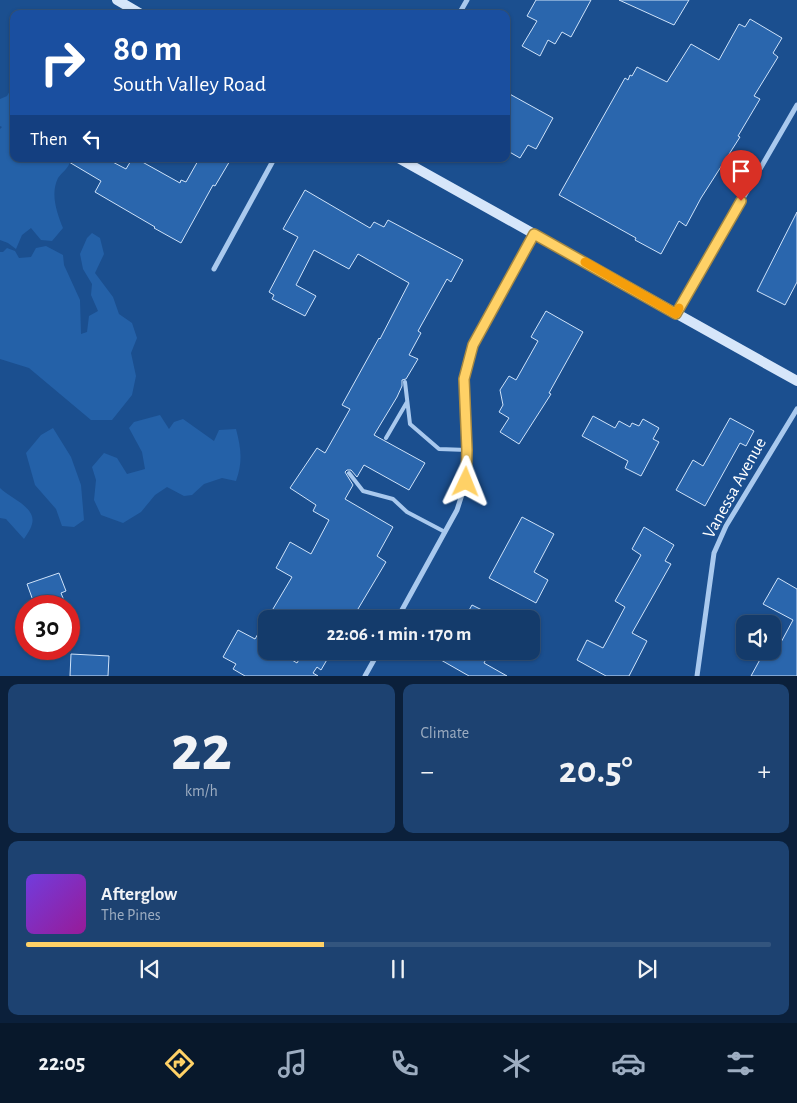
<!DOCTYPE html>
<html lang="en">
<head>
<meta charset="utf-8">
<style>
	:root { --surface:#143b6b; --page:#1d4271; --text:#f1f3f6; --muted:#9dadc1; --line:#33557e; --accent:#ffd166 }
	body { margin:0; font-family:"Alegreya Sans",sans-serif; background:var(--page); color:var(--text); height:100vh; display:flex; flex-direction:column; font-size:19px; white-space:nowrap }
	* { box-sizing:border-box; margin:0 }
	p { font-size:16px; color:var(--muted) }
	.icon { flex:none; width:28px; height:28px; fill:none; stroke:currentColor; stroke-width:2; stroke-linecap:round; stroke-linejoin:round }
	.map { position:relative; height:676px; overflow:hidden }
	.drawer { display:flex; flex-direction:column; gap:8px; padding:8px; background:#0b203b; flex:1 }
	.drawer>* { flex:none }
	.hud { position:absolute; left:10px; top:10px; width:500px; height:152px; border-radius:10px; box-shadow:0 1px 4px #0004,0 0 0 1px var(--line); background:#1a4fa0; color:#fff; overflow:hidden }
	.fabs { position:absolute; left:736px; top:615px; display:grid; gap:10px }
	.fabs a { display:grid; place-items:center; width:45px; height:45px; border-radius:10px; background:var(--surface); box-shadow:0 1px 4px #0004,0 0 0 1px var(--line); font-size:25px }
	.speed { position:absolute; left:15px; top:595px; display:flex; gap:10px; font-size:25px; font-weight:700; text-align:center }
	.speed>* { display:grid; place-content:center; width:65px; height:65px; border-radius:50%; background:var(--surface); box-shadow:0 1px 4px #0004,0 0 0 1px var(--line); line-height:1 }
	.speed .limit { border:8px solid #d22; background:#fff; color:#111 }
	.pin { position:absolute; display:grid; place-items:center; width:42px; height:42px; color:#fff; margin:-51px -21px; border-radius:50% 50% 50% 0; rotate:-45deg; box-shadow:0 0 5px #0007 }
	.pin .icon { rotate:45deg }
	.me { position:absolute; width:55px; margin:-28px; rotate:2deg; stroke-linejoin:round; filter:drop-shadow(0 0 4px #0008) }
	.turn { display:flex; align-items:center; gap:18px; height:105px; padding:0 20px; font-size:22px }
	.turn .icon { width:65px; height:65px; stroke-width:2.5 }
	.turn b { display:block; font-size:35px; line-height:42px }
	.then { display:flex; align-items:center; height:48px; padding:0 20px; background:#0003; gap:10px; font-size:19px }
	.big { font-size:38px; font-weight:700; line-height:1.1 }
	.drawer .card { flex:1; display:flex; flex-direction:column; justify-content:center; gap:8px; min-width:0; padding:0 18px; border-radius:10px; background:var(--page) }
	.drawer .dial { align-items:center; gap:0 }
	.dial b { font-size:65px; line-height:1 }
	.song { display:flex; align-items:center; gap:15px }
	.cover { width:60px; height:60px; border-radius:8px; background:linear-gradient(135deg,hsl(260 70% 55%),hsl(300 70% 35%)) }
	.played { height:5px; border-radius:2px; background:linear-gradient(90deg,var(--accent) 40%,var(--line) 40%) }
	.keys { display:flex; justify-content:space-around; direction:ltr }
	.heat { display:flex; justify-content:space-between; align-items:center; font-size:28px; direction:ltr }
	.drawer .tiles { flex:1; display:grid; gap:8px; grid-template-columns:1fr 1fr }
	.card:last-child { grid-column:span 2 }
	.trip { position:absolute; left:258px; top:610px; width:282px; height:50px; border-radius:10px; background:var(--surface); box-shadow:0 1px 4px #0004,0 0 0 1px var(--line); font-weight:700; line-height:50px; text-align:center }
	.tab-bar { display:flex; height:80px; justify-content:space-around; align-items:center; background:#08182b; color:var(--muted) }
	.tab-bar .icon { width:35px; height:35px }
	.tab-bar .active { color:var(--accent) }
	.tab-bar b { font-size:22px; color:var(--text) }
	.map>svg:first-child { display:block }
</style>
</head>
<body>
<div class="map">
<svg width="797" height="676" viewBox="0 0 797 676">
	<rect width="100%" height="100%" fill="#1b4f8f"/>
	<path fill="#2461a8" d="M 11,89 L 14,91 L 14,159 L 64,159 L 70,162 C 68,169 62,172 58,178 C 50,194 57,213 63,228 L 52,241 L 41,240 L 31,228 L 22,235 L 16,249 L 8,243 L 0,240 L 0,129 L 2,127 L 0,126 L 0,99 L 7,96 Z
		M 92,233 L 100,238 L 104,254 L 95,273 L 113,297 L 119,314 L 132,323 L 137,338 L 131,353 L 136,376 L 132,395 L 112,420 L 91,420 L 29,368 L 0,359 L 0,252 L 3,252 L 7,248 L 15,251 L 19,258 L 31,257 L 36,248 L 46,246 L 63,255 L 64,265 L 80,300 L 81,334 L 87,332 L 89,316 L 98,311 L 91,295 L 92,284 L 83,269 L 80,254 L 87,238 Z
		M 160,415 L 169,429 L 174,422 L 183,419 L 214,441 L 219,430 L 236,429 C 241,448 243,462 236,481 L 222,478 L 204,484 L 192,495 L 184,496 L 167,487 L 155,495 L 141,512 L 123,523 L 101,515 L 94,500 L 96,480 L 92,467 L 104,453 L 117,458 L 127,474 L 145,469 L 142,452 L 129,428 L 134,422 Z
		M 53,428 L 71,457 L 81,485 L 84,520 L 74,527 L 62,526 L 56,509 L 35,485 L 26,453 L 41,435 Z
		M 0,488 C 8,497 37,507 32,524 C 31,529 27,534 24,539 L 6,519 L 0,518 Z"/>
	<path fill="#2a66ad" stroke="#cfe3fa" d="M 536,0 L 591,0 L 571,37 L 562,32 L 555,44 L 548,40 L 540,56 L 522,46 L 537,21 L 527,16 Z
		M 619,0 L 689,0 L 674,25 Z
		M 750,19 L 782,38 L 773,53 L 778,57 L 754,96 L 760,99 L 738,136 L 740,137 L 701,198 L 686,226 L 679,221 L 661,254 L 635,240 L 636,238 L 559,195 L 625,78 L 628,80 L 630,75 L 632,76 L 637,67 L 667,82 L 691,44 L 719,60 L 739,24 L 745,27 Z
		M 506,92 L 553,118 L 536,149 L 528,145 L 520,158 L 506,150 Z
		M 64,159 L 107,159 L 126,169 L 132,159 L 137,159 L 180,183 L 181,180 L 186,182 L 199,159 L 231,159 L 215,186 L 213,185 L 181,243 L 154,228 L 155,227 L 95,192 L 101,181 Z
		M 305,190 L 370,228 L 374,222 L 384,227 L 388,220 L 463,260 L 451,282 L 447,279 L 418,331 L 421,333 L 409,355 L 418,359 L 406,379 L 402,380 L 402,386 L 397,397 L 374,435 L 425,463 L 409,490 L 364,465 L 357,477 L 351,470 L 347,470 L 345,472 L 353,485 L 345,499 L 393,527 L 377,556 L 386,562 L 352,619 L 267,619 L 292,577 L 276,568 L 290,542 L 311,554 L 329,520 L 313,511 L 316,505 L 290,488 L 317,448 L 325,453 L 350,409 L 342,405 L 379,338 L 380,339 L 409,283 L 358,254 L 349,269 L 314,250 L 296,285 L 316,296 L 305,316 L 272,299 L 274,295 L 269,292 L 298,237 L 283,229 Z
		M 797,212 L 797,282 L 785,305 L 757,291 Z
		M 546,311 L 583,332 L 549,393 L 551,394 L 519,444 L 500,432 L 509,418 L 499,412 L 503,405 L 500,390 L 509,376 L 516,380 L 538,341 L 531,337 Z
		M 593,416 L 615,428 L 619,421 L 630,427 L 632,423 L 639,426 L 643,419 L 659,428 L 653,439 L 659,442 L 641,476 L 625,468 L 628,461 L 582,436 Z
		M 730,418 L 754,431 L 746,446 L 740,443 L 705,506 L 676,490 L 693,460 L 703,466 Z
		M 522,517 L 554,534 L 534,572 L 548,580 L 536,603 L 489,578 Z
		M 644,527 L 674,545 L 665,561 L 671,564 L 632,633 L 647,641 L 629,676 L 606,676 L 577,660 L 587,640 L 603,648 L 625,607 L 615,601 L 641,555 L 632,549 Z
		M 59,573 L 66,591 L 61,593 L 65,603 L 54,606 L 35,606 L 27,584 Z
		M 778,578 L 797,589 L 797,676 L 751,676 L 763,654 L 772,659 L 793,620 L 763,604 Z
		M 472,605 L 482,610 L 497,619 L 464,619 Z
		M 266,620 L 266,651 L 277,651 L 297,663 L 304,651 L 332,651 L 321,670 L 317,667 L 313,673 L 318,676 L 245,676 L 233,669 L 236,664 L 223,657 L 238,630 L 255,639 Z
		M 446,651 L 490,651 L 484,663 L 507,676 L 469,676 L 441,660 Z
		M 71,654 L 109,656 L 108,676 L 70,676 Z"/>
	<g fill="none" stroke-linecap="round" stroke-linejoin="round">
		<path stroke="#a9c9ee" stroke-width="4" d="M 405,382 L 410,424 L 439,449 L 467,450
			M 386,438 L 407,402
			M 349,473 L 363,491 L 393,499 L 407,512 L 445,532"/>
		<path stroke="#a9c9ee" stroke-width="5" d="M 459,14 L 467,0
			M 214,269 L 274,159
			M 676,314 L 797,105
			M 397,619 L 457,510 L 466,482 L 467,450 L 463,379 L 473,345 L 534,234
			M 365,676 L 379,651
			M 697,676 L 714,553 L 726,526 L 797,409"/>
		<path stroke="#d6e6fa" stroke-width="10" d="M 117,0 L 141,14
			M 400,159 L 797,381"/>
	</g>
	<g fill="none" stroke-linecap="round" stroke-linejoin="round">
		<g stroke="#a68842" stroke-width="12">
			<path id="route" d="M 466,482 L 467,450 L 464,379 L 473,345 L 534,234 L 676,314 L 741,201"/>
		</g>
		<use href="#route" stroke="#ffd166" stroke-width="9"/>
		<path stroke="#f59e0b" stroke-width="9" d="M 585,262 L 676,314 L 679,308"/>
	</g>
	<g text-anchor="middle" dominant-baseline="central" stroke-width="5" stroke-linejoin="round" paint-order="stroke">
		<g font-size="18" fill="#fff" stroke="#1b4f8f">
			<text transform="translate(735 488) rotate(-61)">Vanessa Avenue</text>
		</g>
	</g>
</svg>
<div class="fabs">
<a><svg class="icon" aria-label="sound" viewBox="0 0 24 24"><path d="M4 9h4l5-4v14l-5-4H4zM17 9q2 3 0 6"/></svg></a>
</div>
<div class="speed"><div class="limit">30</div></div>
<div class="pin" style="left:741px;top:201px;background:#d93025"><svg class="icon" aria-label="arrive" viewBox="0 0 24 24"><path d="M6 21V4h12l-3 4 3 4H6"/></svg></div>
<svg class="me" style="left:466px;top:482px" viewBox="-20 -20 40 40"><path d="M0-17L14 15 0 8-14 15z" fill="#ffd166" stroke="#fff" stroke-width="4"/></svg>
<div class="trip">22:06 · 1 min · 170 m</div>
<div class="hud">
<div class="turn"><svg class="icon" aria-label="right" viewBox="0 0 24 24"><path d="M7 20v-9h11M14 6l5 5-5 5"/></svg><div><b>80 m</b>South Valley Road</div></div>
<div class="then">Then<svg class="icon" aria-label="left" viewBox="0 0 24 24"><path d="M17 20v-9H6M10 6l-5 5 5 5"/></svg></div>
</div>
</div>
<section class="drawer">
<div class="tiles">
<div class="card dial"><b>22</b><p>km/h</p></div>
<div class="card"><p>Climate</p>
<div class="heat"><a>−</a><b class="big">20.5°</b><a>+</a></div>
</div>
<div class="card">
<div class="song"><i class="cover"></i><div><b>Afterglow</b><p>The Pines</p></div></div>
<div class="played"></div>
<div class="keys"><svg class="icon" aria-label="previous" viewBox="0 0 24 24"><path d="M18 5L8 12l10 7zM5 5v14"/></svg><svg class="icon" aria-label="pause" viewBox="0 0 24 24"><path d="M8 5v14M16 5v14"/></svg><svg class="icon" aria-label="next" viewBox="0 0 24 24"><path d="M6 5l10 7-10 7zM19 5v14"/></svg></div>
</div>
</div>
</section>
<nav class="tab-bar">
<b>22:05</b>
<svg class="icon active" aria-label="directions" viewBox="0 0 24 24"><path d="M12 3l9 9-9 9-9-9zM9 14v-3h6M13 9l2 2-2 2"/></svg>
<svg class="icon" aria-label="music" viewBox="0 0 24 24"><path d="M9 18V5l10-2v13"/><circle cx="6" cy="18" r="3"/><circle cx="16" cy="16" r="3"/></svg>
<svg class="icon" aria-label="phone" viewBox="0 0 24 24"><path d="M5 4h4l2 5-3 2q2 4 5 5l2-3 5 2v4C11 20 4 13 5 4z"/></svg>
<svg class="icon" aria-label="climate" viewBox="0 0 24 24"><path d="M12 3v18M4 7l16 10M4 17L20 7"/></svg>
<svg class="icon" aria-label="car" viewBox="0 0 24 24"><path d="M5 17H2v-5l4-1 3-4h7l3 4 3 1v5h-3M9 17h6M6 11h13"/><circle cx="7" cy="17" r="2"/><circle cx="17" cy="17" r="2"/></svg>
<svg class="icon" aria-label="filters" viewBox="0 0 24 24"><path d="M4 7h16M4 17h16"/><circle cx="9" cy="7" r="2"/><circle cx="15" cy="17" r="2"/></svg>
</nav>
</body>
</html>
